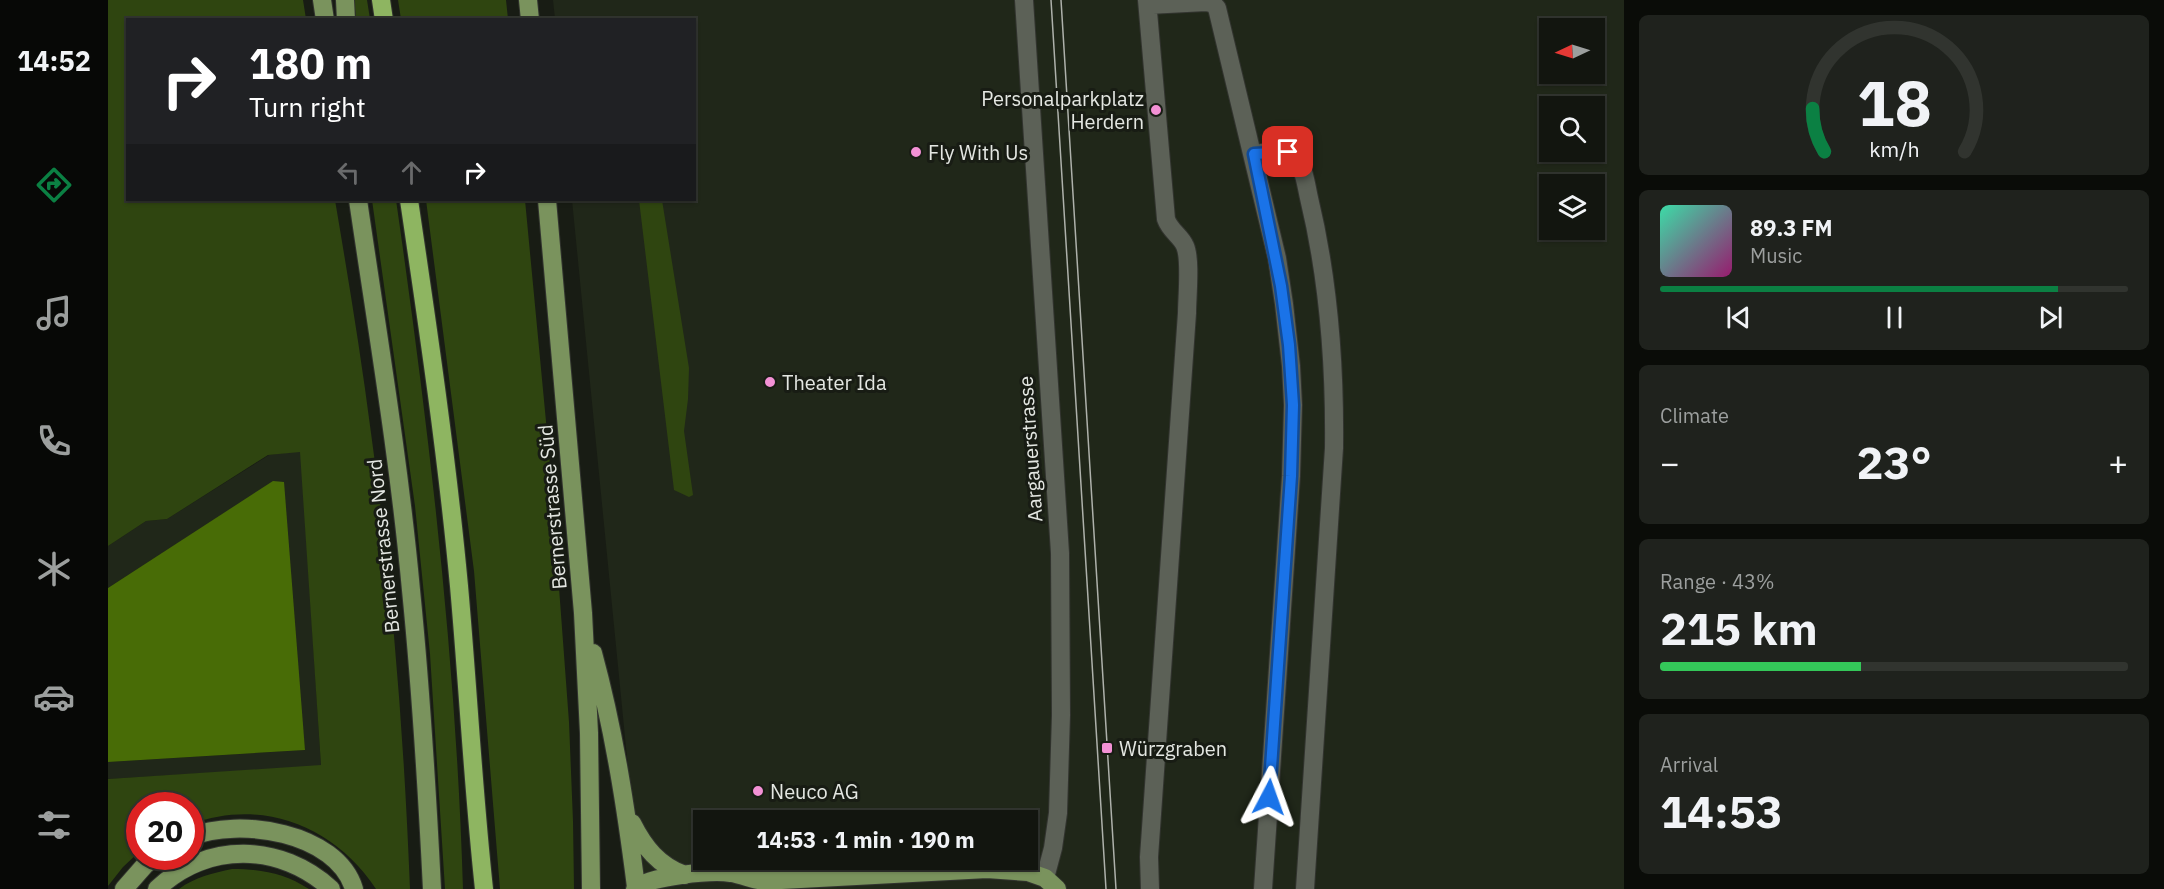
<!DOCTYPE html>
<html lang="en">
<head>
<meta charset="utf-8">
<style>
	:root { --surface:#12150f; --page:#1f221d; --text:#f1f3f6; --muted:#9c9f9e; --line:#31342f; --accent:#0b8043 }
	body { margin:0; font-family:"IBM Plex Sans",sans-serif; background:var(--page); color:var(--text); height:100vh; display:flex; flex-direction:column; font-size:22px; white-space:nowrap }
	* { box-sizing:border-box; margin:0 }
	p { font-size:20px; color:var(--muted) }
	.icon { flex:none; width:33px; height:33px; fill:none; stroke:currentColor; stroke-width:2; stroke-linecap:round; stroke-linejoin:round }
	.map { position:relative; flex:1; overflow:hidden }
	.panel { display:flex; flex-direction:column; gap:15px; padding:15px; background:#0a0c08; width:540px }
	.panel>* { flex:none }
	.hud { position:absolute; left:18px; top:18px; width:570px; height:183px; border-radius:0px; box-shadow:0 2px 4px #0004,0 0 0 2px var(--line); background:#202124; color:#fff; overflow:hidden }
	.needle { width:39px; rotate:266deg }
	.tools { position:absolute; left:1431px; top:18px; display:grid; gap:12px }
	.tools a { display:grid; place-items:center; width:66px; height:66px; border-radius:0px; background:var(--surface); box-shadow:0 2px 4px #0004,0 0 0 2px var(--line); font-size:30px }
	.speed { position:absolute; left:18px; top:792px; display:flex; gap:12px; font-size:30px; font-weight:700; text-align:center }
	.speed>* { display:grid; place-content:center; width:78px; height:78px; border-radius:50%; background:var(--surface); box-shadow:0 2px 4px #0004,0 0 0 2px var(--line); line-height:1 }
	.speed .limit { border:9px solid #d22; background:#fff; color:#111 }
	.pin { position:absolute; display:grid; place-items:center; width:51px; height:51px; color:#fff; margin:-26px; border-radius:12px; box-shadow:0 3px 9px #0006 }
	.me { position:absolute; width:66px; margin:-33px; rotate:4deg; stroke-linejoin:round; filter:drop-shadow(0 0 4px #0008) }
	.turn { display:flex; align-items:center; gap:21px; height:126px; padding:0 24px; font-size:27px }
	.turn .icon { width:78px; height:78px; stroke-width:2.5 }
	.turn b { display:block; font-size:42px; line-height:51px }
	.lanes { display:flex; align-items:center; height:57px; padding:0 24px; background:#0003; justify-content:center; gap:30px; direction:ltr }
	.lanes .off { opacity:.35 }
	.big { font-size:45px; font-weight:700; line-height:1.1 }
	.panel .widget { flex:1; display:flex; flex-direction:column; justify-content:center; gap:9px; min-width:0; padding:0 21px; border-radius:9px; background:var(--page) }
	.panel .dial { align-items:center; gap:0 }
	.dial svg { height:156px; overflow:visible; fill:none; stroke:var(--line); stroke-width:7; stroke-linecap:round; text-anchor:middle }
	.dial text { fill:var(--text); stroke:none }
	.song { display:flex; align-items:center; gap:18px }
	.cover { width:72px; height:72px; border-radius:9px; background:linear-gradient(135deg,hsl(160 70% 55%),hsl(320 70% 35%)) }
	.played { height:6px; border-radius:3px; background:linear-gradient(90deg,var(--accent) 85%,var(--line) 85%) }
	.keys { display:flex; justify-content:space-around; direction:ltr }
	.heat { display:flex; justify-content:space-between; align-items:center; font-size:33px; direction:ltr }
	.charge { height:9px; border-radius:4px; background:linear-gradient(90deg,#34c759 43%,var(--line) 0) }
	.trip { position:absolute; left:585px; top:810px; width:345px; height:60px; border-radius:0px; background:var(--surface); box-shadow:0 2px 4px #0004,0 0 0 2px var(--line); font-weight:700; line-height:60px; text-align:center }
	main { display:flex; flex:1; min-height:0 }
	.dock { display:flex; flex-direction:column; width:108px; justify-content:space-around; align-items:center; background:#070806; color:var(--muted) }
	.dock .icon { width:42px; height:42px }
	.dock .active { color:var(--accent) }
	.dock b { font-size:27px; color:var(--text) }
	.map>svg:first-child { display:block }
</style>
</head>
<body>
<main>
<nav class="dock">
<b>14:52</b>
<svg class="icon active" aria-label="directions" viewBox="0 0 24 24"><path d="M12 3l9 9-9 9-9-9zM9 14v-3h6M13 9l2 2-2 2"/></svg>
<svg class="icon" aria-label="music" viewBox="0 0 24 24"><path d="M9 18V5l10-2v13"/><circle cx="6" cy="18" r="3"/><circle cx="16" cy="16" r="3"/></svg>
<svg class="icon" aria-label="phone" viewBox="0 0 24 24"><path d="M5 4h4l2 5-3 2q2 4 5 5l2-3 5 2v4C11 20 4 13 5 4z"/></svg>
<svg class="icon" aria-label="climate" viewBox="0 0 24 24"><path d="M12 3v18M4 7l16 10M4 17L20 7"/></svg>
<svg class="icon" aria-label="car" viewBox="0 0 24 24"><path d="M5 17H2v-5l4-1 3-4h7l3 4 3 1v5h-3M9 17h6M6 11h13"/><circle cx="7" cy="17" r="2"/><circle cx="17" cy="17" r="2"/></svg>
<svg class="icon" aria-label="filters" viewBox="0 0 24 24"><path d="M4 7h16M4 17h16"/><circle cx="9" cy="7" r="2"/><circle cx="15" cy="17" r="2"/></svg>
</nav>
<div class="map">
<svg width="1516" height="889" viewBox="0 0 1516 889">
	<rect width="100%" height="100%" fill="#181c14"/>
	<path fill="#202719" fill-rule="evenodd" d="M 445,0 L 1516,0 L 1516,889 L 532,889 L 464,200 L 586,200 L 586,20 L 447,19 ZM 1442,28 L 1486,28 L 1486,74 L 1442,74 ZM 1442,106 L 1486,106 L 1486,152 L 1442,152 ZM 1442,184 L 1486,184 L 1486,230 L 1442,230 ZM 596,820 L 920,820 L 920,860 L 596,860 Z
		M 193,451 L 213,766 L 0,779 L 0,762 L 197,750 L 165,482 L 0,588 L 0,546 L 38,521 L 59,519 L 161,455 Z"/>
	<path fill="#2f4510" d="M 0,0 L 195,0 L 198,19 L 20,20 L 20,200 L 227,200 C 240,277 253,355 263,433 C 284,584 296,736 302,889 L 268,889 C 226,826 155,798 83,824 L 82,806 L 32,806 L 31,852 L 15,867 L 0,886 L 0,779 L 213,765 L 192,452 L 160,455 L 59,519 L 38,521 L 0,546 Z
		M 246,0 L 259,0 L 262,19 L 248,19 Z
		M 290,0 L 398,0 L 400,19 L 293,19 Z
		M 264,200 L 288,200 C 321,429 348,658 355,889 L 337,889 L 322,654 L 307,506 Z
		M 318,200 L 417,200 L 441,453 L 461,722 L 465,821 L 466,889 L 392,889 L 366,571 Z
		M 531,200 L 554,200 L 581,368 L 580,399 L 576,431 L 585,495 L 581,497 L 566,490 Z
		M 124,869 C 153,869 176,873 201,889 L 71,889 C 87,877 105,873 124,869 Z"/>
	<path fill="#486c06" d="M 165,481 L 176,482 L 197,750 L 0,762 L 0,588 Z"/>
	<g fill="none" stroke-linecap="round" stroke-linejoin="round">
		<g stroke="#32342f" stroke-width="20">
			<path id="minor" d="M 916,0 L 952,553 L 953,715 L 950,813 L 945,848 L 937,878
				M 1039,0 L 1058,219 C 1062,231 1073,236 1077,246 C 1083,259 1079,298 1079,313 L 1041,857 L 1042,889
				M 1040,5 L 1098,2 L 1104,3 L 1109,8 L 1169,258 L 1176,304 L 1183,366 L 1185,405 L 1183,476 L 1155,889
				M 1145,154 C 1156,153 1177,148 1186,156 C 1196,165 1198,185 1201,198 C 1221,281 1227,364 1226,448 L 1197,889"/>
		</g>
		<g stroke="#32342f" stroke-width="20">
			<path id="major" d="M 214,0 L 217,20
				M 237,0 L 238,20
				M 420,0 L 422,20
				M 250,200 C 269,330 291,459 303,590 C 313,690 319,789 324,889
				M 439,200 L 475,613 L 481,733 L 483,889
				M 485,653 C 506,730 518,808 528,887
				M 524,823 C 536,847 551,866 577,875
				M 82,837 C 131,817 229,832 246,889
				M 16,889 L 37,865 L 48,856
				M 49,889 C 99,841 173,843 223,889
				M 527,889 C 541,876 604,870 623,873 C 634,875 644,879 655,881 L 879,869 L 920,872 L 937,878 L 949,889"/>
		</g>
		<g stroke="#32342f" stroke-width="20">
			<path id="highway" d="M 273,0 L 276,20
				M 301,200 C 320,328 339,457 351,586 C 360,687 365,788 376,889"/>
		</g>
		<use href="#minor" stroke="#5c6157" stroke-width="18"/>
		<use href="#major" stroke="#7a935d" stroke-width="18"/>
		<use href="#highway" stroke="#8eb561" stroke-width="18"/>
		<path stroke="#aeb1ab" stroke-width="1.5" d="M 943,0 L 998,889
			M 953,0 L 1008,889"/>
	</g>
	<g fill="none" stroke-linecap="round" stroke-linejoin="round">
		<g stroke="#114b97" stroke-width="15">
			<path id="route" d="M 1161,797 L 1183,476 L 1185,405 L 1181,345 L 1173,286 L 1146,154 L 1180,152"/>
		</g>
		<use href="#route" stroke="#1a73e8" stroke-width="10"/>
	</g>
	<g fill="#f391d5" stroke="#181c14" stroke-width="2">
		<circle cx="1048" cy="110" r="6"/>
		<circle cx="808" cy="152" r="6"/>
		<circle cx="662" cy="382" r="6"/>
		<rect x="993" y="742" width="12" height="12" rx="3"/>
		<circle cx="650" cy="791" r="6"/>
	</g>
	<g text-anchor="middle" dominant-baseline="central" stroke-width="6" stroke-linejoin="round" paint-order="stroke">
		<g font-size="20" fill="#e4e7e2" stroke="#181c14" text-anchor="start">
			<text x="1036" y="98" text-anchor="end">Personalparkplatz<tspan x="1036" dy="23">Herdern</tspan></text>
			<text x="820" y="152">Fly With Us</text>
			<text x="674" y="382">Theater Ida</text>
			<text x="1011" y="748">Würzgraben</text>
			<text x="662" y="791">Neuco AG</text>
		</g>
		<g font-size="20" fill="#e4e7e2" stroke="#181c14">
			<text transform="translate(922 449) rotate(-94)">Aargauerstrasse</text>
			<text transform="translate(444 507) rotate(-95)">Bernerstrasse Süd</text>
			<text transform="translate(275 546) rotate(-96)">Bernerstrasse Nord</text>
		</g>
	</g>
</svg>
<div class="tools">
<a><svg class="needle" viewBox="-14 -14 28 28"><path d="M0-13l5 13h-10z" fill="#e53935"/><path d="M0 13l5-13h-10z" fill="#9c9f9e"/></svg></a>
<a><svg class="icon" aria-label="search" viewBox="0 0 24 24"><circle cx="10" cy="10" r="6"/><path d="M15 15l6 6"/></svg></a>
<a><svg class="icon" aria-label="layers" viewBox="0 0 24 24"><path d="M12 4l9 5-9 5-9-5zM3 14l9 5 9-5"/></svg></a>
</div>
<div class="speed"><div class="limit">20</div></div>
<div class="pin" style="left:1180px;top:152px;background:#d93025"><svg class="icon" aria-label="arrive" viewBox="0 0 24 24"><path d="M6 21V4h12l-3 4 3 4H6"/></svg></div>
<svg class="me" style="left:1161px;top:797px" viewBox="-20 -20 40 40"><path d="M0-17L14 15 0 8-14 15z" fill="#1a73e8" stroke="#fff" stroke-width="4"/></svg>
<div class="trip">14:53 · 1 min · 190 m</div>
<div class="hud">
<div class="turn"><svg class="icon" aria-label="right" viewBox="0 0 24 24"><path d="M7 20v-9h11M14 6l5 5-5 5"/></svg><div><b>180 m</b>Turn right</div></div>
<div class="lanes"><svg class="icon off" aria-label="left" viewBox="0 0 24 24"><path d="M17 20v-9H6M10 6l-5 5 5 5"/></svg><svg class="icon off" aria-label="ahead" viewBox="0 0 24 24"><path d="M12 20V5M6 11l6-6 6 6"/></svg><svg class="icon" aria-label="right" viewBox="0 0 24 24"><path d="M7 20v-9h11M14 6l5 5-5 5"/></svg></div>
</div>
</div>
<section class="panel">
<div class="widget dial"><svg viewBox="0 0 100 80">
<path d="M14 69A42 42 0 1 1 86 69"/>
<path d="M14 69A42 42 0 0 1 8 47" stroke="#0b8043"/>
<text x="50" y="56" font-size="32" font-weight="700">18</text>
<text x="50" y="72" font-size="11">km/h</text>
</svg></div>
<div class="widget">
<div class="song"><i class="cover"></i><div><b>89.3 FM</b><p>Music</p></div></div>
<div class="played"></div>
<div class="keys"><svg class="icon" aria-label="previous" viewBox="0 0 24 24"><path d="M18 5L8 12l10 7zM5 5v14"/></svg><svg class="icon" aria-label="pause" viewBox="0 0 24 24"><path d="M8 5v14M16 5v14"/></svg><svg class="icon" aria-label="next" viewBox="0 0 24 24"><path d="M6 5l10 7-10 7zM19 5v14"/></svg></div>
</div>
<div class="widget"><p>Climate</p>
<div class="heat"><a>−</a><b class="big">23°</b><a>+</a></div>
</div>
<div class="widget"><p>Range · 43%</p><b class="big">215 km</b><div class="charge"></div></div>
<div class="widget"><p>Arrival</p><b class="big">14:53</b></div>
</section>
</main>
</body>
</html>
